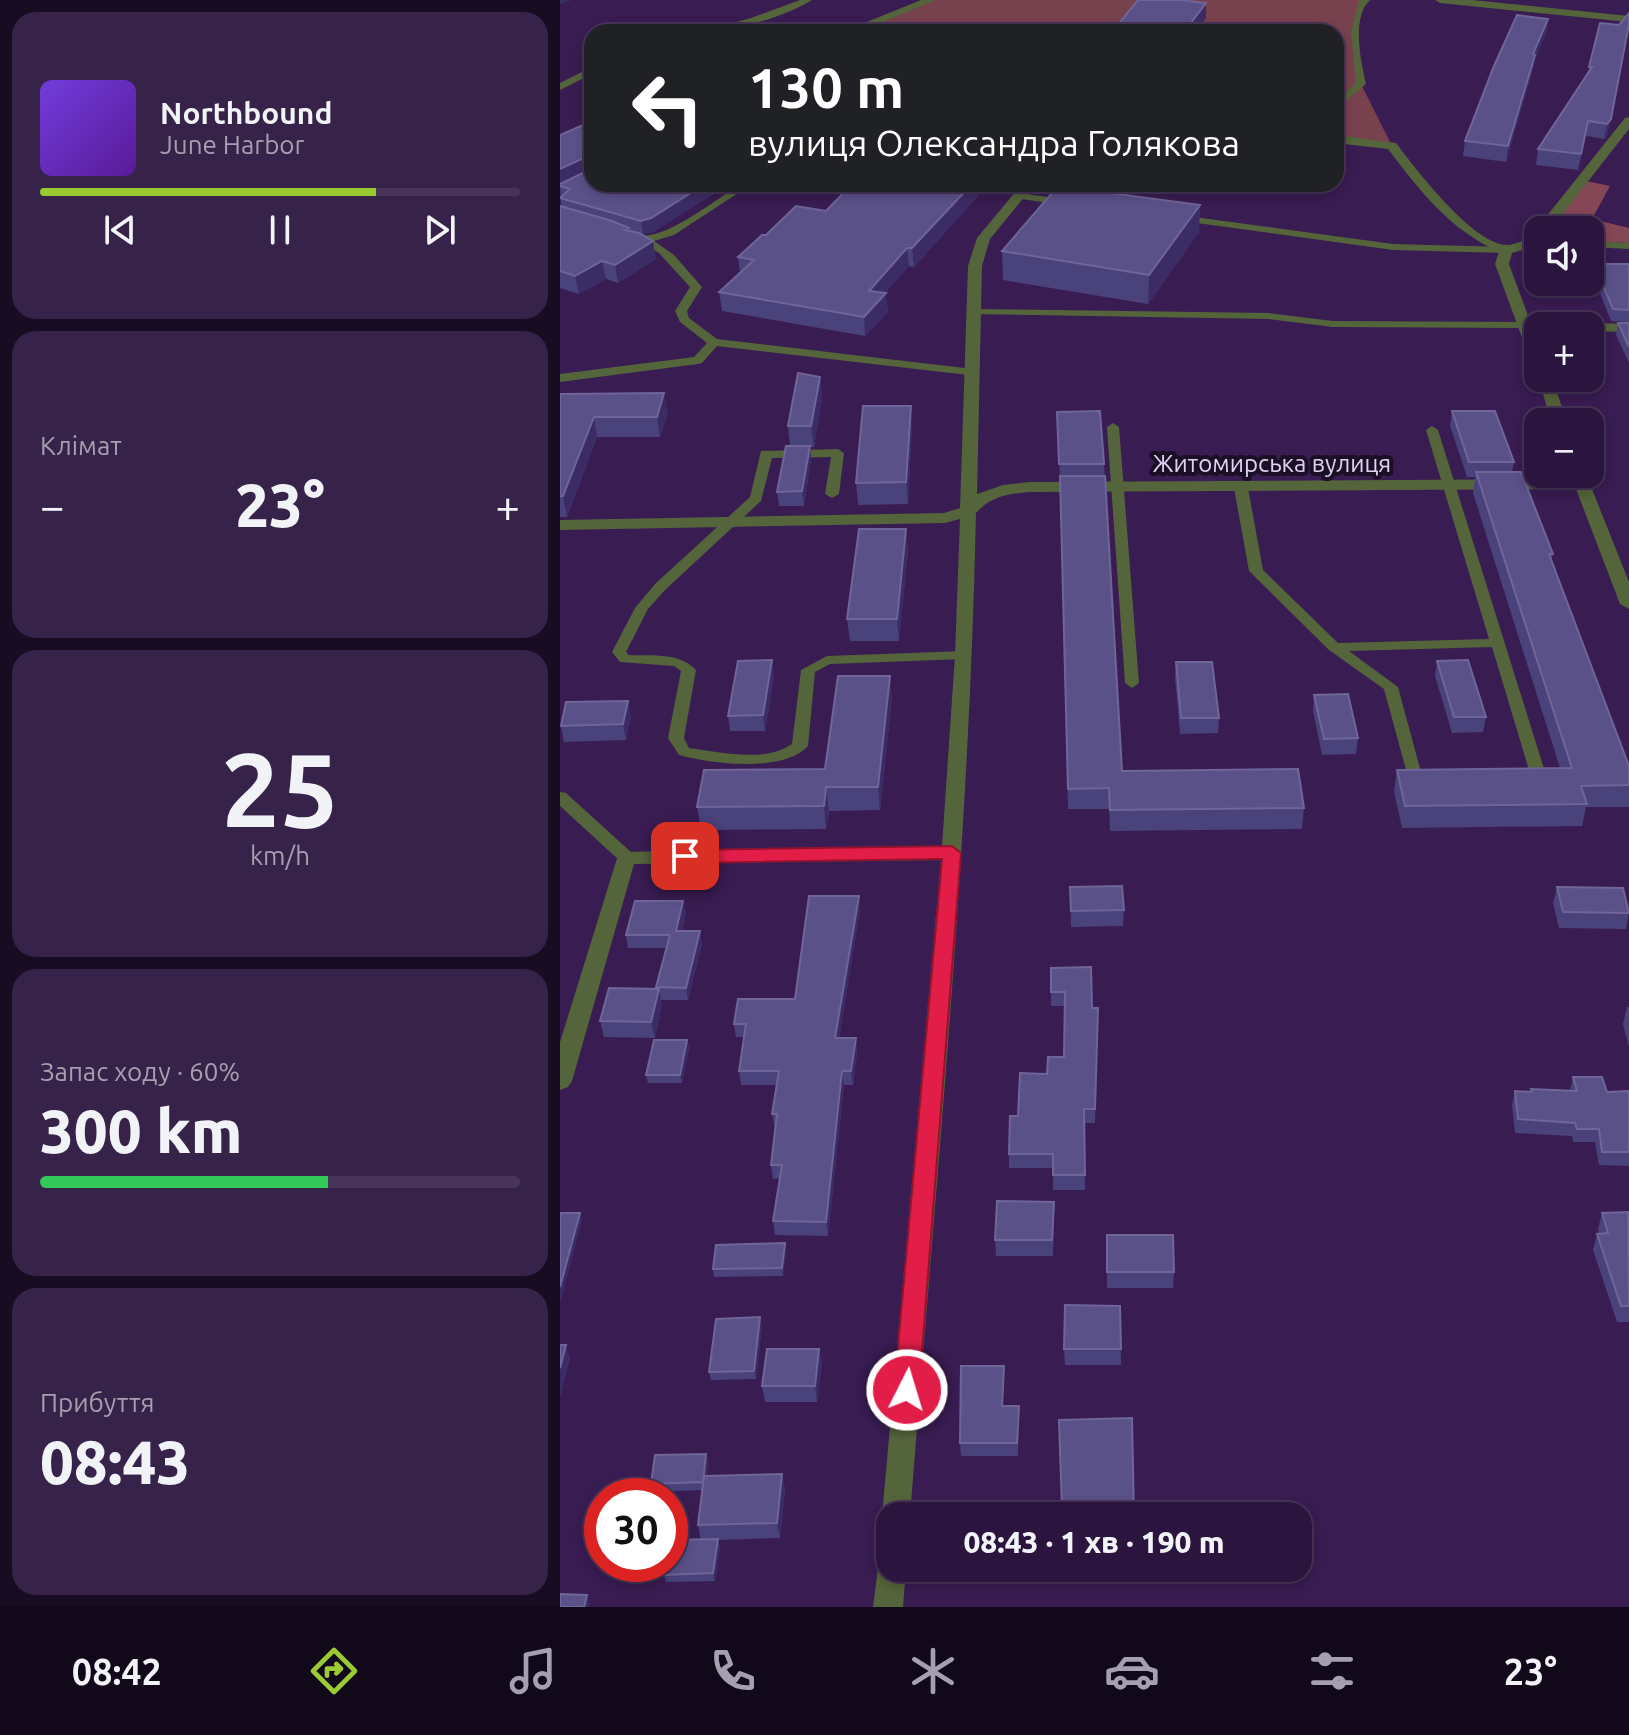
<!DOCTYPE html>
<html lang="uk">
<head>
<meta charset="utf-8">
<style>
	:root { --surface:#2b153e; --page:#372249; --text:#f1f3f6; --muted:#a69fb0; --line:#473458; --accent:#9bcb33 }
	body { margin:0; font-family:Ubuntu,sans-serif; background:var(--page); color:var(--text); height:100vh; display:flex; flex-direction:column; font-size:30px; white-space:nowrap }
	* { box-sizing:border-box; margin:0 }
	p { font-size:26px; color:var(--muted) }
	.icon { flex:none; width:44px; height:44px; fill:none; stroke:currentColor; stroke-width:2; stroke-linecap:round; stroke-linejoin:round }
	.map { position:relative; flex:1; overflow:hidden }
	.sheet { display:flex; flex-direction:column; gap:12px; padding:12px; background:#180c22; width:560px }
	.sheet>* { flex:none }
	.banner { position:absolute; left:24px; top:24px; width:760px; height:168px; border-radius:24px; box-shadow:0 4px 12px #0003,0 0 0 2px var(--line); background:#202124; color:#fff; overflow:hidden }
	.buttons { position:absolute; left:964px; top:216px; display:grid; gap:16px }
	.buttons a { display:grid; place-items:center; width:80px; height:80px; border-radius:16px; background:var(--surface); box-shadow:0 4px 12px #0003,0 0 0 2px var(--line); font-size:40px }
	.speed { position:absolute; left:24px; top:1478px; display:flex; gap:16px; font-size:40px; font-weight:700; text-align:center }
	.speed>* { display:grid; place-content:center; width:104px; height:104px; border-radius:50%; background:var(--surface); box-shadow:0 4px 12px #0003,0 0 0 2px var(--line); line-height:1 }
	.speed .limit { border:12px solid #d22; background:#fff; color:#111 }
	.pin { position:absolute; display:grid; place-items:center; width:68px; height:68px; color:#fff; margin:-34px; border-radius:16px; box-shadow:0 4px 12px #0006 }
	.me { position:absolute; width:88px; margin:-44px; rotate:5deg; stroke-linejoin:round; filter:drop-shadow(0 0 6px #0008) }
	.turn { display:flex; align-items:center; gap:28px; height:168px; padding:0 32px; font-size:36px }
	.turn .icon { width:104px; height:104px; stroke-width:2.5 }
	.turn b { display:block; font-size:56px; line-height:68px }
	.big { font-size:60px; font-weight:800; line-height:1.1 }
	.sheet .widget { flex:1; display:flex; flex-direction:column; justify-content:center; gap:12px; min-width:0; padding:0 28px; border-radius:24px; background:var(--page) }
	.sheet .dial { align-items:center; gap:0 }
	.dial b { font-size:104px; line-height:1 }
	.song { display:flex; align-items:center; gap:24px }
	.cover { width:96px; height:96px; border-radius:12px; background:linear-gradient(135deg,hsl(260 70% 55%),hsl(270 70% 35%)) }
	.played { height:8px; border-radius:4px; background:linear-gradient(90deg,var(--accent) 70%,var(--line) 70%) }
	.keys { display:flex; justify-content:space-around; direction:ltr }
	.heat { display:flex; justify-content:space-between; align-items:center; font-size:44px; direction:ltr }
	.charge { height:12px; border-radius:6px; background:linear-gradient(90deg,#34c759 60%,var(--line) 0) }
	.trip { position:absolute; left:316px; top:1502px; width:436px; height:80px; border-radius:24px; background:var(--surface); box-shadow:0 4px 12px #0003,0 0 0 2px var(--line); font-weight:800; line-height:80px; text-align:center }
	.dock { display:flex; height:128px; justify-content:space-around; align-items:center; background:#110819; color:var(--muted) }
	.dock .icon { width:56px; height:56px }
	.dock .selected { color:var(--accent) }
	.dock b { font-size:36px; color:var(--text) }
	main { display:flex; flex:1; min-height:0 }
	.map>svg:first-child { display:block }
</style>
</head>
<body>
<main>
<section class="sheet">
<div class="widget">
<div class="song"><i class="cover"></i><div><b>Northbound</b><p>June Harbor</p></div></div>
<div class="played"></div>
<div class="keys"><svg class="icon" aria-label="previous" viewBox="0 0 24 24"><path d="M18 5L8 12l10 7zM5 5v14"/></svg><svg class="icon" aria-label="pause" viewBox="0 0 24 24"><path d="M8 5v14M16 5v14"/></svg><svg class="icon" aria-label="next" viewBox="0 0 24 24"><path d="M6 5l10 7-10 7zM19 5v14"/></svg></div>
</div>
<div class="widget"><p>Клімат</p>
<div class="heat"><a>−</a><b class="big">23°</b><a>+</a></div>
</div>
<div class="widget dial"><b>25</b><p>km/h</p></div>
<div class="widget"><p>Запас ходу · 60%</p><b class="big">300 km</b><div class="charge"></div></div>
<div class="widget"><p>Прибуття</p><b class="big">08:43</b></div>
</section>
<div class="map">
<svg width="1069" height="1607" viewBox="0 0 1069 1607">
	<rect width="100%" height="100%" fill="#391c52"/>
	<path fill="#77414d" d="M 371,0 L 806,0 L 796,17 L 801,84 L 832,146 L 776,139 L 776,32 L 288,32 Z"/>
	<path fill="#854655" d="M 1026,181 L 1050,186 L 1032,219 L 1069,228 L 1069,243 L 1030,241 L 1030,230 L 999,230 L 996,219 Z"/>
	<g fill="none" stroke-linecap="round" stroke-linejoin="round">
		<path fill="#54643b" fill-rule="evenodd" d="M 240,0 L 252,0 C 225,17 172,32 140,32 L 191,18 Z
			M 799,0 L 810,0 C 791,18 801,61 806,84 L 776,109 L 776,101 L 796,83 L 791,32 Z
			M 32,67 L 32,74 L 0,90 L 0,83 Z
			M 180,184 L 192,184 L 114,235 L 94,241 L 114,255 L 142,287 L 127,311 L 129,318 L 157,339 L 413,369 L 419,373 L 417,376 L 157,346 L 142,363 L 138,364 L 0,382 L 0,374 L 134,357 L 147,343 L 120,322 L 115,311 L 130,287 L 99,253 L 72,238 L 77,235 C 103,242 157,199 180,184 Z
			M 459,193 L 509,200 L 514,203 L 509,206 L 455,198 L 454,196 Z
			M 619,215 L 833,244 L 946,247 L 951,250 L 946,253 L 833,250 L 615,220 L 614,218 Z
			M 1030,241 L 1069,243 L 1069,249 L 1030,247 Z
			M 414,309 L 709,313 L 773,321 L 965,322 L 971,325 L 965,328 L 773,327 L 709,319 L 410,314 L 408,312 Z
			M 553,423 L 559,427 L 579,683 L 572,688 L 565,683 L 547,427 Z
			M 872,426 L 878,430 L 986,775 L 984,779 L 964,780 L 956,775 L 958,771 L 969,770 L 932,647 L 789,651 L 838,687 L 861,772 L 875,773 L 877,777 L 869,782 L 849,781 L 824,689 L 769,650 L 689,571 L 674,488 L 681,484 L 688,488 L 703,570 L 778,643 L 929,639 L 866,430 Z
			M 278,449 L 284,453 L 279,494 L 272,498 L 265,494 L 271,457 L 212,458 L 201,501 L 105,590 L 88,609 L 66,652 L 69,655 C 93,656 119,652 136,670 L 124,738 L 129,748 C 160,752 205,763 232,744 L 241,670 L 267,656 L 404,651 L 411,655 L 404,659 L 270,664 L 255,672 L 248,746 C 224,773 151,764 119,755 L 108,738 L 121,671 L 114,666 L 60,662 L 52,652 L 75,608 L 95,584 L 190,497 L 201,451 Z
			M 0,792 L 6,793 L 72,853 L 74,857 L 72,861 L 60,861 L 0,806 Z"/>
		<path fill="#54643b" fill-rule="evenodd" d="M 361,0 L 376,0 L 298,32 L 282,32 Z
			M 875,0 L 912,0 L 1069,16 L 1069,22 L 880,3 Z
			M 1069,117 L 1069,129 L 990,230 L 978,232 L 978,227 L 1065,118 Z
			M 776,135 L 836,143 C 856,169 915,248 950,245 C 961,243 969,237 978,233 L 978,245 L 952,253 L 949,264 L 970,321 L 1005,322 L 1012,326 L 978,326 L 978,330 L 973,330 L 978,342 L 978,366 L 971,362 L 935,264 L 939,252 C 889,229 860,191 828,149 L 776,143 Z
			M 462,184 L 475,184 L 430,239 L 422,266 L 417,494 L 443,485 L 469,482 L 1012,479 L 1010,474 L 1026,474 L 1069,582 L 1069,609 L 1060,604 L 1016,489 L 469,492 C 447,494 431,496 416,513 C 409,848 376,1182 350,1516 L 330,1516 L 330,1527 L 322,1516 L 381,860 L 74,864 L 12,1081 L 8,1087 L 0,1090 L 0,1042 L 59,852 L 382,846 L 395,655 L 400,519 L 385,523 L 0,530 L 0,520 L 384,513 L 400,508 L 408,266 L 417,238 Z
			M 1030,323 L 1069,324 L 1069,332 L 1030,331 L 1030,326 L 1023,326 Z
			M 978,376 L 992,378 L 1007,422 L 991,422 Z
			M 330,1555 L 330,1568 L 346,1568 L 343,1607 L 313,1607 L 318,1568 L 322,1558 Z"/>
	</g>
	<path fill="#49427b" d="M 988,19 L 986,33 L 975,59 L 973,69 L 946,162 L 903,156 L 905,141 Z
		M 1040,23 L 1048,134 L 1044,139 L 1026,136 L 1018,170 L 976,165 L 978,149 L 1028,73 Z
		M 169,184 L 93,232 L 82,235 L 96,259 L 58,283 L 46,279 L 19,294 L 0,288 L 0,206 L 1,207 L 0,186 Z
		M 425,188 L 354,267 L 349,266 L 325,293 L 328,312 L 305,336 L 162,311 L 159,292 L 180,272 L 178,257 L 266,211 Z
		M 640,205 L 639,232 L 588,304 L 443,280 L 442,251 Z
		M 1034,264 L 1069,264 L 1069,322 L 1051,321 L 1033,275 Z
		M 1058,323 L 1069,323 L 1069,363 L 1056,335 Z
		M 260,377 L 262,398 L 254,447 L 250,447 L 251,460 L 244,506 L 219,506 L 217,492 L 230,446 L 228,426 Z
		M 0,394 L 108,413 L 100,437 L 37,437 L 7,517 L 0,517 Z
		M 892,411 L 954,462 L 952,472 L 993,554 L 991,560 L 1069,766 L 1069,807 L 1026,807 L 1022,826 L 842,828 L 834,792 L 837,770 L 1000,768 L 913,493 L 915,477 L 907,477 L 890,426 Z
		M 497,412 L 544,464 L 562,771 L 744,808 L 742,829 L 550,831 L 549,809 L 508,809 L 500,479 Z
		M 352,426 L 348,504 L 298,505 L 296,483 Z
		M 348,550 L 339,641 L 290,641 L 287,619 Z
		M 212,660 L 214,676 L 205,731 L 170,731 L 168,716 Z
		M 877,661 L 926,717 L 923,732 L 892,733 L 875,676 Z
		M 616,662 L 659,718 L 658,733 L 620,734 L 615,677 Z
		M 754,695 L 798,738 L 796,754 L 762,755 L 753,711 Z
		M 332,698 L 320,810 L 269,811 L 266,829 L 141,830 L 137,807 L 265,769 Z
		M 71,716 L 66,740 L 4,742 L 1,726 Z
		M 510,887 L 564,910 L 563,926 L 511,927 Z
		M 997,887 L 1069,911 L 1066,929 L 999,928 L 993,903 Z
		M 300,910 L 279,1038 L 296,1038 L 297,1052 L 293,1085 L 284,1085 L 268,1236 L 215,1235 L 213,1221 L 220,1178 L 213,1179 L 211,1165 L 215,1128 L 212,1114 L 217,1085 L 181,1085 L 179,1071 L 184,1037 L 176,1037 L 174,1024 L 235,999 Z
		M 126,913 L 122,931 L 142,943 L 128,1000 L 101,1000 L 102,1005 L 95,1038 L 44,1037 L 40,1021 L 97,989 L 107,948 L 68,948 L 66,935 Z
		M 491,968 L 532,1008 L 538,1008 L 535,1123 L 524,1123 L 525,1190 L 493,1190 L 493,1168 L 449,1168 L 449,1154 L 458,1116 L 504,1057 L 504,1006 L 491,1006 Z
		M 1067,1007 L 1069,1007 L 1069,1047 L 1063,1024 Z
		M 127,1040 L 129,1048 L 122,1083 L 88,1083 L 86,1075 Z
		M 1013,1077 L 1047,1092 L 1069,1091 L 1069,1166 L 1039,1165 L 1035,1142 L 1013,1142 L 1012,1136 L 955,1133 L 952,1105 L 955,1091 L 970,1092 L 971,1089 L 1010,1091 Z
		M 1042,1213 L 1069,1214 L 1069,1322 L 1057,1322 L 1033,1250 L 1037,1234 L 1039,1234 L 1038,1229 Z
		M 494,1218 L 493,1256 L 436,1256 L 435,1240 Z
		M 547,1235 L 614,1272 L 613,1288 L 547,1288 Z
		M 225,1243 L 226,1251 L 223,1276 L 154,1277 L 153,1269 Z
		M 560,1306 L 561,1365 L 505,1365 L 504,1349 Z
		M 202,1325 L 196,1379 L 151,1380 L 149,1372 Z
		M 259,1349 L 262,1364 L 257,1402 L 205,1402 L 202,1386 Z
		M 444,1366 L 443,1406 L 459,1406 L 458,1456 L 401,1456 L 400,1443 Z
		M 146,1454 L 148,1461 L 147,1476 L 222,1474 L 225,1490 L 220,1538 L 158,1540 L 160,1547 L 155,1581 L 106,1582 L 104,1575 L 141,1540 L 138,1525 L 142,1490 L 93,1492 L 91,1484 Z
		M 492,1568 L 574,1568 L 574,1577 L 493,1577 Z"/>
	<path fill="#3c2c65" d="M 0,0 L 12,0 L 0,4 Z
		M 646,3 L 646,18 L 635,32 L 624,32 Z
		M 988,19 L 986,33 L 975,59 L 973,69 L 946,162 L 948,146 L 973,54 Z
		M 1069,24 L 1048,134 L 1044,139 L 1047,124 Z
		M 30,155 L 32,168 L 0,184 L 0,169 Z
		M 145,184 L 169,184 L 93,232 L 83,235 L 81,221 Z
		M 412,184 L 425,184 L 425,188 L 354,267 L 352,248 Z
		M 640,205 L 639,232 L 588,304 L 589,275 Z
		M 93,241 L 96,259 L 58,283 L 55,265 Z
		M 347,248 L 349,266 L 311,309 L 309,291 Z
		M 42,261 L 46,279 L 19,294 L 15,276 Z
		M 326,293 L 328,312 L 305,336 L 304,317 Z
		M 260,377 L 262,398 L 254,447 L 251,426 Z
		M 104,393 L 108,413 L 100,437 L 97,417 Z
		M 351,406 L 352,426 L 348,504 L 346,482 Z
		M 34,417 L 37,437 L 7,517 L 3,496 Z
		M 250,446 L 251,460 L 244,506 L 242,491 Z
		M 346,529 L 348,550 L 339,641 L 337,619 Z
		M 212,660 L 214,676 L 205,731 L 203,715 Z
		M 330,676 L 332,698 L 320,810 L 318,787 Z
		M 68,701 L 71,716 L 66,740 L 63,724 Z
		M 266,787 L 269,811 L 266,829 L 264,806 Z
		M 299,896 L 300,910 L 277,1052 L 275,1038 Z
		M 123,901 L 126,913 L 119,943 L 116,931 Z
		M 140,931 L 142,943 L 128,1000 L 126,988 Z
		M 99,989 L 102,1005 L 95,1038 L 91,1022 Z
		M 296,1038 L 297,1052 L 293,1085 L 291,1071 Z
		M 127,1040 L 129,1048 L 122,1083 L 120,1075 Z
		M 282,1071 L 284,1085 L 268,1236 L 266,1222 Z
		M 20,1213 L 22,1221 L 0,1304 L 0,1287 Z
		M 225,1243 L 226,1251 L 223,1276 L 222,1268 Z
		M 200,1317 L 202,1325 L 196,1379 L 194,1371 Z
		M 6,1345 L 10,1359 L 0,1398 L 0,1368 Z
		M 259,1349 L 262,1364 L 257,1402 L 255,1386 Z
		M 146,1454 L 148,1461 L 145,1490 L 143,1482 Z
		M 222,1474 L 225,1490 L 220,1538 L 217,1523 Z
		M 158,1539 L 160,1547 L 155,1581 L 153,1573 Z
		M 27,1595 L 29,1602 L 28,1607 L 24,1607 Z"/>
	<path fill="#5a5188" stroke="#6f6598" stroke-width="2" d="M 578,0 L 619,0 L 646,3 L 624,32 L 552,32 Z
		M 1069,13 L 1069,24 L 1051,119 L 1047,124 L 1028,121 L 1021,154 L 978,149 L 1032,67 L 1029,67 L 1040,23 L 1059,25 Z
		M 957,15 L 988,19 L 973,54 L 975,55 L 948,146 L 905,141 L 934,66 Z
		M 32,121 L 32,184 L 145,184 L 91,218 L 81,221 L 0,198 L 10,189 L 0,186 L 0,184 L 31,169 L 30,155 L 0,169 L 0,135 Z
		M 292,184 L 412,184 L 352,248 L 347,248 L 309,291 L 326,293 L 304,317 L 159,292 L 194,260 L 178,257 L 202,235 L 206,235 L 236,206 L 266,211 Z
		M 498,186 L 640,205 L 589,275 L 442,251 Z
		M 0,206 L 52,221 L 69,228 L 65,230 L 79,233 L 93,241 L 55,265 L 42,261 L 15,276 L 0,271 Z
		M 1034,264 L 1069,264 L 1069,310 L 1053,309 Z
		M 1058,323 L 1069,323 L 1069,347 Z
		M 238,373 L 260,377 L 251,426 L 228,426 Z
		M 104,393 L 97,417 L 34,417 L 3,496 L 0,496 L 0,394 Z
		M 303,406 L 351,406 L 346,482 L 296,483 Z
		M 540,411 L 544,464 L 499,464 L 497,412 Z
		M 892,411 L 935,411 L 954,462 L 909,462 Z
		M 226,446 L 250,446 L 242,491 L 217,492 Z
		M 916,472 L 961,472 L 993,554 L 989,554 L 1069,766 L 1069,785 L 1021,786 L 1027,804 L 845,806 L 837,770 L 1012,768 Z
		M 500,476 L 545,476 L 562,771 L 738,769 L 744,808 L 550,810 L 549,788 L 508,789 Z
		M 299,529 L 346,529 L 337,619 L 287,619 Z
		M 212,660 L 203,715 L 168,716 L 178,661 Z
		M 908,660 L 926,717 L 894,717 L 877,661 Z
		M 616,662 L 652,662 L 659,718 L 621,718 Z
		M 278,676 L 330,676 L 318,787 L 266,787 L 264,806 L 137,807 L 144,770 L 265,769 Z
		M 788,694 L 798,738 L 764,739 L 754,695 Z
		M 68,701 L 63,724 L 1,726 L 6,702 Z
		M 562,886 L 564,910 L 511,911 L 510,887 Z
		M 997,887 L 1063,888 L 1069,913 L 1003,912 Z
		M 249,896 L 299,896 L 275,1038 L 296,1038 L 291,1071 L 282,1071 L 266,1222 L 213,1221 L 222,1165 L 211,1165 L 217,1114 L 212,1114 L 219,1071 L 179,1071 L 186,1024 L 174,1024 L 178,999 L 235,999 Z
		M 75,901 L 123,901 L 116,931 L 140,931 L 126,988 L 96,987 L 110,935 L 66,935 Z
		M 531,967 L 532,1008 L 538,1008 L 535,1109 L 524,1109 L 525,1175 L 493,1175 L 493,1154 L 449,1154 L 450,1116 L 458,1116 L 460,1073 L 487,1074 L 488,1057 L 504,1057 L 505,992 L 491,992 L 491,968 Z
		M 49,988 L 99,989 L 91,1022 L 40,1021 Z
		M 94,1040 L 127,1040 L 120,1075 L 86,1075 Z
		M 1013,1077 L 1042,1077 L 1047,1092 L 1069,1091 L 1069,1152 L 1042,1152 L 1039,1129 L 1017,1129 L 1015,1123 L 958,1119 L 955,1091 L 972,1092 L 971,1089 L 1017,1091 Z
		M 437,1201 L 494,1202 L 492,1240 L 435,1240 Z
		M 1068,1212 L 1069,1306 L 1061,1306 L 1037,1234 L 1048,1233 L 1042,1213 Z
		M 0,1213 L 20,1213 L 0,1287 Z
		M 547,1235 L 613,1235 L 614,1272 L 547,1272 Z
		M 225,1243 L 222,1268 L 153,1269 L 156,1245 Z
		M 505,1305 L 560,1306 L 561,1349 L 504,1349 Z
		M 200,1317 L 194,1371 L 149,1372 L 156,1319 Z
		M 0,1345 L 6,1345 L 0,1368 Z
		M 207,1349 L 259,1349 L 255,1386 L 202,1386 Z
		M 401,1366 L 444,1366 L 442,1406 L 459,1406 L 457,1443 L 400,1443 Z
		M 572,1418 L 574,1516 L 493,1516 L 493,1509 L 502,1509 L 499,1420 Z
		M 146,1454 L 143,1482 L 91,1484 L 95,1455 Z
		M 222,1474 L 217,1523 L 138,1525 L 144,1476 Z
		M 158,1539 L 153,1573 L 104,1575 L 105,1564 L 110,1564 L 110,1540 Z
		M 0,1594 L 27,1595 L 24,1607 L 0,1607 Z"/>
	<path fill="#e11d48" stroke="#92132f" stroke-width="2" d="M 392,846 L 401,853 L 359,1390 L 355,1397 L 347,1400 L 338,1397 L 334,1390 L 382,859 L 125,863 L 116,856 L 125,850 Z"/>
	<g text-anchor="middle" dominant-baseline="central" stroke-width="8" stroke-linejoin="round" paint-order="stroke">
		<g font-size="24" fill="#e0d0f2" stroke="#1b0f26">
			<text x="712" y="463">Житомирська вулиця</text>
		</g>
	</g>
</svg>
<div class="buttons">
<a><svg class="icon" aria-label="sound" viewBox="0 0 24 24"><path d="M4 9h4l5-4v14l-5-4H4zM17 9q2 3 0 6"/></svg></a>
<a>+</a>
<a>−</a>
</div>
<div class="speed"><div class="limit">30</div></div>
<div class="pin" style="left:125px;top:856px;background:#d93025"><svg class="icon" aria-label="arrive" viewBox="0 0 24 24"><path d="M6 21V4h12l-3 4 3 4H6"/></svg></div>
<svg class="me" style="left:347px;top:1390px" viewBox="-20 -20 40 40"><circle r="17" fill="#e11d48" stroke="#fff" stroke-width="3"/><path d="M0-11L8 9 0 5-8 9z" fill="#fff"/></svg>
<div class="trip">08:43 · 1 хв · 190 m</div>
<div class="banner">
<div class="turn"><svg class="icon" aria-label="left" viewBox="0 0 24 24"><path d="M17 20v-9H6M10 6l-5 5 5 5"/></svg><div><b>130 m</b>вулиця Олександра Голякова</div></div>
</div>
</div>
</main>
<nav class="dock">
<b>08:42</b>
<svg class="icon selected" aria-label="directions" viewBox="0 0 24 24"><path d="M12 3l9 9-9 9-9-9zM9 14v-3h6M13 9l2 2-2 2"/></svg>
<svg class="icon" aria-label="music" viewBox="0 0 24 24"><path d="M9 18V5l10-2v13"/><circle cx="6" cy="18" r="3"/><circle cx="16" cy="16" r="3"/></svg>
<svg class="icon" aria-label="phone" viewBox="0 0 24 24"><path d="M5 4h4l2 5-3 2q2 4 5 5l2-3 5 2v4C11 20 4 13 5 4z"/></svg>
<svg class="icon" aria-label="climate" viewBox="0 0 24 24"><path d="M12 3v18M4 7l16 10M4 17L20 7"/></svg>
<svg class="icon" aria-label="car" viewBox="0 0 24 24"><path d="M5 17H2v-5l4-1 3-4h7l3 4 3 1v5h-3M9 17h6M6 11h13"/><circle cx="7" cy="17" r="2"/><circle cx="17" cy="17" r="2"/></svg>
<svg class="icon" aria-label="filters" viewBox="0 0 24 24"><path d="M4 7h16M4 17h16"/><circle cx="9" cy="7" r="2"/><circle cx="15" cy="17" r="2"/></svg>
<b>23°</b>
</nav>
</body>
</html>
